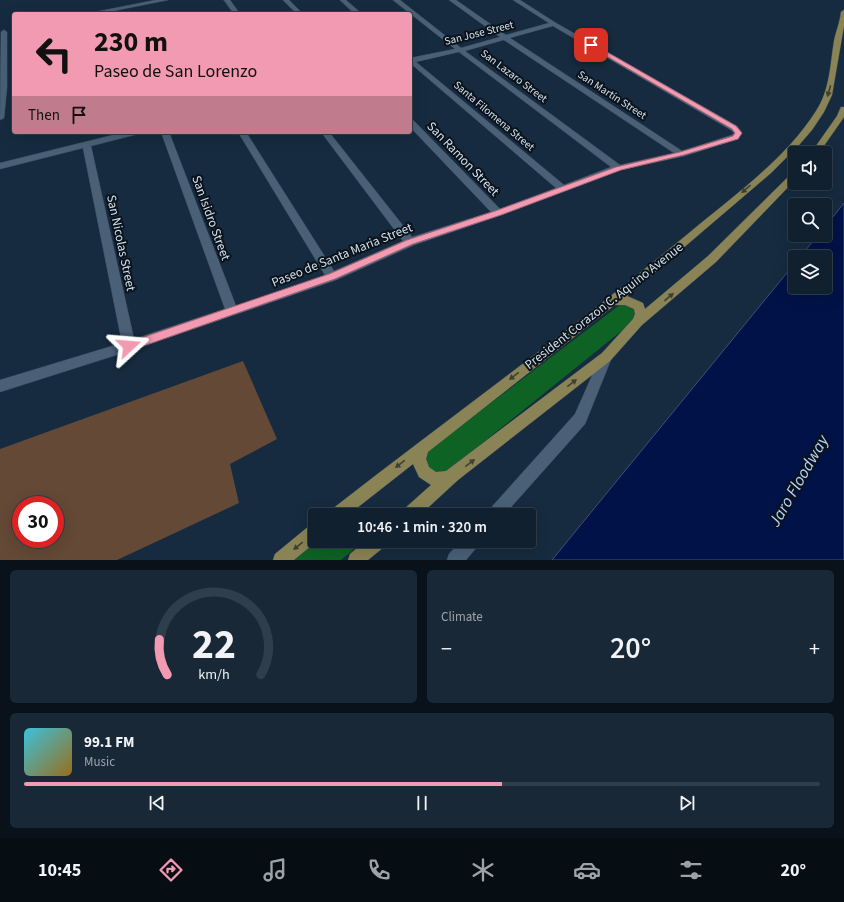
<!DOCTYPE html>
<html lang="en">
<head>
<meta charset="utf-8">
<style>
	:root { --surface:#10202f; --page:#192837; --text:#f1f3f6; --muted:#9ca3aa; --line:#303e4b; --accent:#f19ab1 }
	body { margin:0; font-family:"Source Sans 3",sans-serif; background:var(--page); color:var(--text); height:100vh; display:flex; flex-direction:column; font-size:15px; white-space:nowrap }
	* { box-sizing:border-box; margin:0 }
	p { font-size:13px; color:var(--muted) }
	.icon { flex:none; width:22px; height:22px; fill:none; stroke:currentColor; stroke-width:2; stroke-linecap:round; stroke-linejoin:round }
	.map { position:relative; height:560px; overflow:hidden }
	.sheet { display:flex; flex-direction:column; gap:10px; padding:10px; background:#09121a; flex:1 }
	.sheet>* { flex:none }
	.guide { position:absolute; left:12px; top:12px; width:400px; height:122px; border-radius:4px; box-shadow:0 4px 16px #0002,0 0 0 1px var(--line); background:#f19ab1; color:#111; overflow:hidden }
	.tools { position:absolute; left:788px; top:146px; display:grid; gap:8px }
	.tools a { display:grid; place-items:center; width:44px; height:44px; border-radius:4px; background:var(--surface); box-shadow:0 4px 16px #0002,0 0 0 1px var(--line); font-size:20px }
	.speed { position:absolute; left:12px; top:496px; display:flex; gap:8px; font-size:20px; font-weight:700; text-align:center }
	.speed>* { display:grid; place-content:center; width:52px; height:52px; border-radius:50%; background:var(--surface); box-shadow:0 4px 16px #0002,0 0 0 1px var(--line); line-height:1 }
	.speed .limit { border:6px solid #d22; background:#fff; color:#111 }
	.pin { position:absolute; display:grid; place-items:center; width:34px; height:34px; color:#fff; margin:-17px; border-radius:8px; box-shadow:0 2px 6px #0006 }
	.me { position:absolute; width:44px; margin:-22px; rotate:71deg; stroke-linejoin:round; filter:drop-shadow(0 0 3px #0008) }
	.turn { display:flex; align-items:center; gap:14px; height:84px; padding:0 16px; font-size:18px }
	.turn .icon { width:52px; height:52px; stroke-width:2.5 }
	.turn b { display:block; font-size:28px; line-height:34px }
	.then { display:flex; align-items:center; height:38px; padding:0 16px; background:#0003; gap:8px; font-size:15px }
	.big { font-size:30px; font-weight:600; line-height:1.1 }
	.sheet .widget { flex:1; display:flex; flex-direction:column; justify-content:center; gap:6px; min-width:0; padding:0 14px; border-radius:6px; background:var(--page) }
	.sheet .dial { align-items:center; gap:0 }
	.dial svg { height:104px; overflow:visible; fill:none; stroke:var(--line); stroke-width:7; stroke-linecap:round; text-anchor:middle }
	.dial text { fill:var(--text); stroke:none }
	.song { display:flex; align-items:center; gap:12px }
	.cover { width:48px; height:48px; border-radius:6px; background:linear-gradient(135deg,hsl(190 70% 55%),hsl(40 70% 35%)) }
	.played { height:4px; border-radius:2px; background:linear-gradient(90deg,var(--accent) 60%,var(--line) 60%) }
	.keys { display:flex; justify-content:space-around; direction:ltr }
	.heat { display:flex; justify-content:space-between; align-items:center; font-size:22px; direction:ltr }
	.sheet .tiles { flex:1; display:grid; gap:10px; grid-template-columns:1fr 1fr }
	.widget:last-child { grid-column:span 2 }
	.trip { position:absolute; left:308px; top:508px; width:228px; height:40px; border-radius:4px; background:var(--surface); box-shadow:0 4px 16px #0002,0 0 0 1px var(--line); font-weight:600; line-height:40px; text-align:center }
	.tab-bar { display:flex; height:64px; justify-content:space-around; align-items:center; background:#060d13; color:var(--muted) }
	.tab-bar .icon { width:28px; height:28px }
	.tab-bar .selected { color:var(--accent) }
	.tab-bar b { font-size:18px; color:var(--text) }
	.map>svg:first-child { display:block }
</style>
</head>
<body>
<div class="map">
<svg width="844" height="560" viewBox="0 0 844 560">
	<rect width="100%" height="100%" fill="#162b3f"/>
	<path fill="#0e6224" d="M 621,304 L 635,309 L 635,320 L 449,470 L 440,474 L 431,470 L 425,461 L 428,452 L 433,447 Z
		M 317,541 L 357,541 L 352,551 L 341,560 L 294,560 Z"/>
	<path fill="#001247" stroke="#3f5079" d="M 844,203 L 844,560 L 552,560 L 795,263 L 795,287 L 825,287 L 825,257 L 800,257 L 818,235 L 825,235 L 825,227 Z"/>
	<path fill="#634936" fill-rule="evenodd" d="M 243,361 L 277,439 L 230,464 L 239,503 L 117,560 L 0,560 L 0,449 ZM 21,505 L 55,505 L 55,539 L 21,539 Z"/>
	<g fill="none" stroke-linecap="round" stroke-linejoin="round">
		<g stroke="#384859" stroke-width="1">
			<path id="minor" d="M 156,0 L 168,0 L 98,14 L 85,14 Z
				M 224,0 L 230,0 L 240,14 L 234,14 Z
				M 283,0 L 289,0 L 303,14 L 297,14 Z
				M 340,0 L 346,0 L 362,14 L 355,14 Z
				M 393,0 L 400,0 L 461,48 L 500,37 L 449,0 L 456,0 L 506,35 L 549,23 L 513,0 L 520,0 L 556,23 L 737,126 L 742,133 L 738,139 L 684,156 L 620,170 L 501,215 L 414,245 L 336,280 L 129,351 L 0,392 L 0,380 L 122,343 L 83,148 L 0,169 L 0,163 L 125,132 L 139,132 L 138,134 L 91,146 L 134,339 L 225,309 L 161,132 L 169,132 L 236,306 L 325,275 L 238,132 L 246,132 L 334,271 L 403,241 L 321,132 L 329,132 L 412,237 L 491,212 L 410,127 L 410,120 L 413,120 L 500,209 L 556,188 L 410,63 L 410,58 L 455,49 ZM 553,26 L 731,130 L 734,133 L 732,135 L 682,151 L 510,38 ZM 504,40 L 674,153 L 620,165 L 465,51 ZM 459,52 L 611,167 L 564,185 L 416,62 Z
				M 4,30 L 7,32 L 7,87 L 4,118 L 0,120 L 1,32 Z
				M 606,352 L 610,353 L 612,357 L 585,424 L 504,515 L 486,515 L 489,510 L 575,414 L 602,353 Z
				M 461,541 L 479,541 L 477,547 L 466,560 L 447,560 L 449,554 Z"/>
		</g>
		<g stroke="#384859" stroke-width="1">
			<path id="primary" d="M 844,10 L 844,26 L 832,95 L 824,112 L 812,130 L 799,145 L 771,173 L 627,296 L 643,303 L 645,309 L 708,256 L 792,173 L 795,172 L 795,180 L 716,262 L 642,325 L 610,361 L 458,480 L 420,515 L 400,515 L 403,510 L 431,485 L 419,477 L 413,464 L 348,515 L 328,515 L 331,510 C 450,417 573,329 689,233 C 732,197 786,159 816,111 C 830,90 830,65 834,41 C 836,31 840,22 841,12 ZM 615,305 L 625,305 L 634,309 L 635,314 L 633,319 L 602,353 L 446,471 L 436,472 L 429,467 L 426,459 L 428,452 Z
				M 841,107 L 844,107 L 844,117 L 819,153 L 811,153 L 837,116 Z
				M 315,524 L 315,541 L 317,541 L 294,560 L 273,560 L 275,554 L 309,526 Z
				M 366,541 L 386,541 L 384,547 L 368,560 L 348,560 L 350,554 Z"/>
		</g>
		<use href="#minor" fill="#496077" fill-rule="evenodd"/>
		<use href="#primary" fill="#8a8355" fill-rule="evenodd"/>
	</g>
	<defs><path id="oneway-solid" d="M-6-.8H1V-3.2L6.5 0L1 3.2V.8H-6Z"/></defs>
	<g fill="#3d4033">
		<use href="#oneway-solid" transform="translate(829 91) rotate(106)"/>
		<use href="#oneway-solid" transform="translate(746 189) rotate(139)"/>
		<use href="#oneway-solid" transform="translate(669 297) rotate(-40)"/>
		<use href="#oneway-solid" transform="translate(514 376) rotate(143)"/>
		<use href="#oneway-solid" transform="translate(572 383) rotate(-38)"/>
		<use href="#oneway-solid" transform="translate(470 463) rotate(-38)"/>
		<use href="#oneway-solid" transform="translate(400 464) rotate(142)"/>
		<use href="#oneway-solid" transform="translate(298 546) rotate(141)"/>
	</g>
	<path fill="#f19ab1" stroke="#9d6473" d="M 589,44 L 593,44 L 736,126 L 742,133 L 738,139 L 684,155 L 621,170 L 501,215 L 413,244 L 335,279 L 129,351 L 126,350 L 124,346 L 126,343 L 329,274 L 407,240 L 495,211 L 616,167 L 680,152 L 733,136 L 735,133 L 732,129 L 589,46 Z"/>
	<g text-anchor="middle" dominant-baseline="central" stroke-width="4" stroke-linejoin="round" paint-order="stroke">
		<g font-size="11" fill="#d3e0ed" stroke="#0a131c">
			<text transform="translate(479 33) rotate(-14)">San Jose Street</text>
			<text transform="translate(514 76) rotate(37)">San Lazaro Street</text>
			<text transform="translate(612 95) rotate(33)">San Martin Street</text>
			<text transform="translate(494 116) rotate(40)">Santa Filomena Street</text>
		</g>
		<g font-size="13" fill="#d3e0ed" stroke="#0a131c">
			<text transform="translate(463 159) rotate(46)">San Ramon Street</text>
			<text transform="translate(211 218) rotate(70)">San Isidro Street</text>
			<text transform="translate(121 243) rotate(78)">San Nicolas Street</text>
			<text transform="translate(342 255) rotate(-22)">Paseo de Santa Maria Street</text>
			<text transform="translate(604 306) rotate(-38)">President Corazon C. Aquino Avenue</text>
		</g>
		<g font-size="17" font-style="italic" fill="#b8d0f9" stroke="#0a131c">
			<text transform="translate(799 481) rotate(-60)">Jaro Floodway</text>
		</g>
	</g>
</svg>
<div class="tools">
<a><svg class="icon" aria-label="sound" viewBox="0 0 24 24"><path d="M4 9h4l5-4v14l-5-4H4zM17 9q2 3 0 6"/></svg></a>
<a><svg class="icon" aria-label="search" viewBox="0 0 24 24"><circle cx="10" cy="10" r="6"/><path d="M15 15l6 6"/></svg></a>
<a><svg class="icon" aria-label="layers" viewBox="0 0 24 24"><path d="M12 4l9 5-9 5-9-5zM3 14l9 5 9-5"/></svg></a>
</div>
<div class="speed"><div class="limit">30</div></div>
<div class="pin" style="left:591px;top:45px;background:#d93025"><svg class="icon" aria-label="arrive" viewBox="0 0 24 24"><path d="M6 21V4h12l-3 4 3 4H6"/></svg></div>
<svg class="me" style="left:129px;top:346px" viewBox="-20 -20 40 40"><path d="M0-17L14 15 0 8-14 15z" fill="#f19ab1" stroke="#fff" stroke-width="4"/></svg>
<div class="trip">10:46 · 1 min · 320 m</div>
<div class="guide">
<div class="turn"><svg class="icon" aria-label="left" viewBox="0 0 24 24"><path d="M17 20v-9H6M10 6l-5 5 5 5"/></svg><div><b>230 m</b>Paseo de San Lorenzo</div></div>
<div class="then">Then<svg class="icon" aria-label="arrive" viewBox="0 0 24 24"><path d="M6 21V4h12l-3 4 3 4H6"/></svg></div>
</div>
</div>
<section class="sheet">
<div class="tiles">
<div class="widget dial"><svg viewBox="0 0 100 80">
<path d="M14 69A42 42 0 1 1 86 69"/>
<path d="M14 69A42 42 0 0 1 8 42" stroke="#f19ab1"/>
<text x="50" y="56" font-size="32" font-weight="700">22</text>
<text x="50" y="72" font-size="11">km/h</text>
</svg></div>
<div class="widget"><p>Climate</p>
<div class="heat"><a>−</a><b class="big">20°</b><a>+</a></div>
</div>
<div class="widget">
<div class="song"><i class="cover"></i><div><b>99.1 FM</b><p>Music</p></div></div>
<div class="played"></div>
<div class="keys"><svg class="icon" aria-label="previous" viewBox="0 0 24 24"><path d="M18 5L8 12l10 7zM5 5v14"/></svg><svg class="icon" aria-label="pause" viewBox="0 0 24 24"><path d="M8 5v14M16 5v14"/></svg><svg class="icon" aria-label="next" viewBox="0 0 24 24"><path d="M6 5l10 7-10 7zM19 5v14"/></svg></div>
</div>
</div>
</section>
<nav class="tab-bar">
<b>10:45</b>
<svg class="icon selected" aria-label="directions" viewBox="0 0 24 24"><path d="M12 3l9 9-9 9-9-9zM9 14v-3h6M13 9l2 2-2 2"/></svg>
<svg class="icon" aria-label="music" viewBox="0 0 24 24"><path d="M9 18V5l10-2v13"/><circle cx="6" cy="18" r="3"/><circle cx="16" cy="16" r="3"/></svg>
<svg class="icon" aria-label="phone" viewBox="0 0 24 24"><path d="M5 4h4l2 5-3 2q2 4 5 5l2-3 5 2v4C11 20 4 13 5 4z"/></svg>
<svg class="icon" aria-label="climate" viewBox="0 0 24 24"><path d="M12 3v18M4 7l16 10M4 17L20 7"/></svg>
<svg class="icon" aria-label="car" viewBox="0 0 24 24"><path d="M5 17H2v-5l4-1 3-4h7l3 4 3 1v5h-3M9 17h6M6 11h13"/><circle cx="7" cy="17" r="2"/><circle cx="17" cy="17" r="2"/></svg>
<svg class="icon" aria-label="filters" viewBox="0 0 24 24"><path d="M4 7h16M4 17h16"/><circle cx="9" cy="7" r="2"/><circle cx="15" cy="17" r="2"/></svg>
<b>20°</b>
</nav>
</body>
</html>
